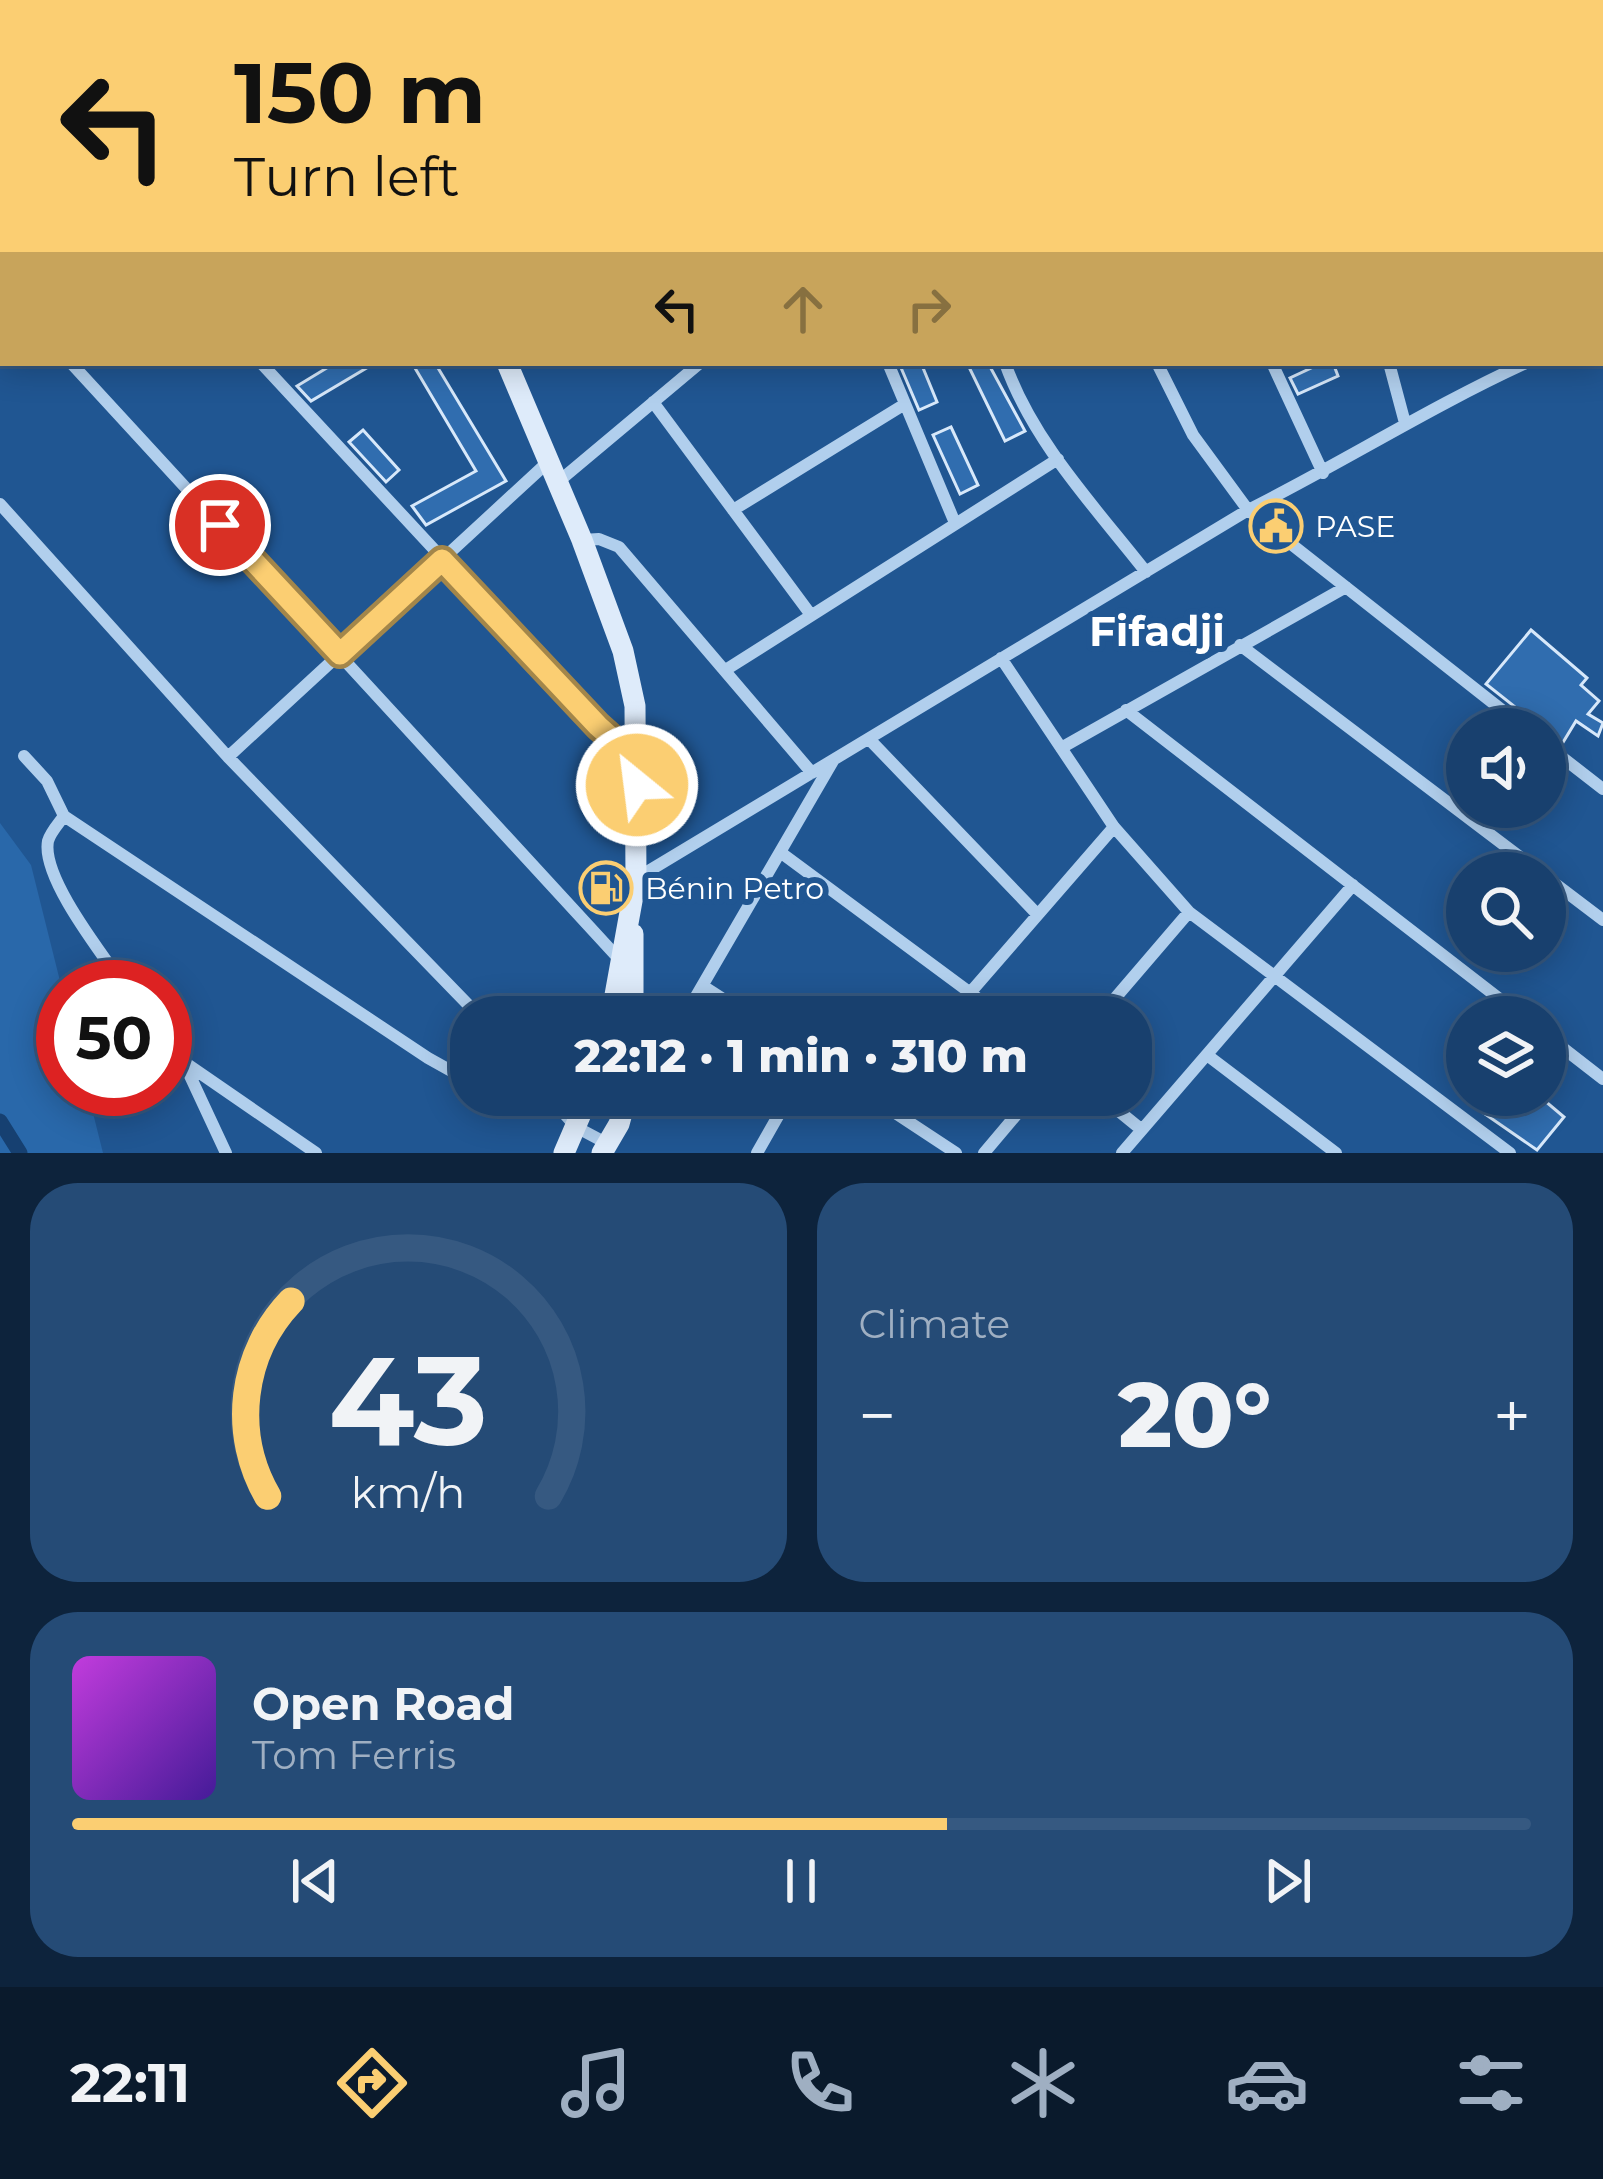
<!DOCTYPE html>
<html lang="en">
<head>
<meta charset="utf-8">
<style>
	:root { --surface:#18406e; --page:#254b76; --text:#f1f3f6; --muted:#9fafc2; --line:#365981; --accent:#fbce72 }
	body { margin:0; font-family:Montserrat,sans-serif; background:var(--page); color:var(--text); height:100vh; display:flex; flex-direction:column; font-size:45px; white-space:nowrap }
	* { box-sizing:border-box; margin:0 }
	p { font-size:39px; color:var(--muted) }
	.icon { flex:none; width:66px; height:66px; fill:none; stroke:currentColor; stroke-width:2; stroke-linecap:round; stroke-linejoin:round }
	.map { position:relative; height:1153px; overflow:hidden }
	.drawer { display:flex; flex-direction:column; gap:30px; padding:30px; background:#0d233c; flex:1 }
	.drawer>* { flex:none }
	.hud { position:absolute; left:0px; top:0px; width:1605px; height:366px; box-shadow:0 6px 30px #0003,0 0 0 3px var(--line); background:#fbce72; color:#111; overflow:hidden }
	.tools { position:absolute; left:1446px; top:708px; display:grid; gap:24px }
	.tools a { display:grid; place-items:center; width:120px; height:120px; border-radius:50%; background:var(--surface); box-shadow:0 6px 30px #0003,0 0 0 3px var(--line); font-size:60px }
	.speed { position:absolute; left:36px; top:960px; display:flex; gap:24px; font-size:60px; font-weight:700; text-align:center }
	.speed>* { display:grid; place-content:center; width:156px; height:156px; border-radius:50%; background:var(--surface); box-shadow:0 6px 30px #0003,0 0 0 3px var(--line); line-height:1 }
	.speed .limit { border:18px solid #d22; background:#fff; color:#111 }
	.pin { position:absolute; display:grid; place-items:center; width:102px; height:102px; color:#fff; margin:-51px; border:6px solid #fff; border-radius:50%; box-shadow:0 3px 12px #0007 }
	.me { position:absolute; width:132px; margin:-66px; rotate:331deg; stroke-linejoin:round; filter:drop-shadow(0 0 9px #0008) }
	.turn { display:flex; align-items:center; gap:42px; height:252px; padding:0 36px; font-size:54px }
	.turn .icon { width:156px; height:156px; stroke-width:2.5 }
	.turn b { display:block; font-size:84px; line-height:102px }
	.lanes { display:flex; align-items:center; height:114px; padding:0 36px; background:#0003; justify-content:center; gap:60px; direction:ltr }
	.lanes .off { opacity:.35 }
	.big { font-size:90px; font-weight:800; line-height:1.1 }
	.drawer .widget { flex:1; display:flex; flex-direction:column; justify-content:center; gap:18px; min-width:0; padding:0 42px; border-radius:48px; background:var(--page) }
	.drawer .dial { align-items:center; gap:0 }
	.dial svg { height:312px; overflow:visible; fill:none; stroke:var(--line); stroke-width:7; stroke-linecap:round; text-anchor:middle }
	.dial text { fill:var(--text); stroke:none }
	.song { display:flex; align-items:center; gap:36px }
	.cover { width:144px; height:144px; border-radius:18px; background:linear-gradient(135deg,hsl(290 70% 55%),hsl(260 70% 35%)) }
	.played { height:12px; border-radius:6px; background:linear-gradient(90deg,var(--accent) 60%,var(--line) 60%) }
	.keys { display:flex; justify-content:space-around; direction:ltr }
	.heat { display:flex; justify-content:space-between; align-items:center; font-size:66px; direction:ltr }
	.drawer .tiles { flex:1; display:grid; gap:30px; grid-template-columns:1fr 1fr }
	.widget:last-child { grid-column:span 2 }
	.trip { position:absolute; left:450px; top:996px; width:702px; height:120px; border-radius:48px; background:var(--surface); box-shadow:0 6px 30px #0003,0 0 0 3px var(--line); font-weight:800; line-height:120px; text-align:center }
	.dock { display:flex; height:192px; justify-content:space-around; align-items:center; background:#0a1a2c; color:var(--muted) }
	.dock .icon { width:84px; height:84px }
	.dock .active { color:var(--accent) }
	.dock b { font-size:54px; color:var(--text) }
	.map>svg:first-child { display:block }
</style>
</head>
<body>
<div class="map">
<svg width="1603" height="1153" viewBox="0 0 1603 1153">
	<rect width="100%" height="100%" fill="#205692"/>
	<path fill="#2968aa" d="M 0,823 L 31,865 L 63,993 L 63,1089 L 87,1089 L 103,1153 L 0,1153 Z"/>
	<g fill="none" stroke-linecap="round" stroke-linejoin="round">
		<path stroke="#164071" stroke-width="15" d="M 0,1121 L 20,1153"/>
	</g>
	<path fill="#306daf" stroke="#d7e8fa" stroke-width="3" d="M 335,363 L 375,363 L 311,401 L 297,386 Z
		M 412,363 L 435,363 L 506,481 L 426,525 L 412,506 L 476,471 Z
		M 899,363 L 921,363 L 937,402 L 919,410 Z
		M 967,363 L 988,363 L 1025,431 L 1005,441 Z
		M 1322,363 L 1333,363 L 1338,376 L 1298,394 L 1290,378 Z
		M 951,427 L 978,485 L 960,494 L 933,435 Z
		M 363,430 L 399,470 L 386,482 L 349,442 Z
		M 1531,630 L 1587,678 L 1581,685 L 1599,701 L 1588,714 L 1603,723 L 1598,736 L 1576,721 L 1562,744 L 1486,684 Z
		M 1495,1095 L 1538,1095 L 1564,1117 L 1537,1150 L 1482,1112 Z"/>
	<g fill="none" stroke-linecap="round" stroke-linejoin="round">
		<path stroke="#b1cfed" stroke-width="12" d="M 296,0 L 299,3
			M 683,0 L 684,3
			M 798,0 L 799,3
			M 924,0 L 925,3
			M 1050,0 L 1051,3
			M 1179,0 L 1180,3
			M 1291,0 L 1292,3
			M 1418,0 L 1418,3
			M 166,3 L 169,0
			M 438,3 L 451,0
			M 0,157 L 3,154
			M 0,286 L 3,289
			M 1602,334 L 1603,333
			M 71,363 L 620,960
			M 261,363 L 598,726 L 636,760
			M 888,363 L 955,523
			M 1005,363 C 1033,442 1095,507 1146,572
			M 1157,363 L 1193,435 L 1248,510 L 1526,729
			M 1272,363 L 1323,473
			M 1389,363 L 1405,423
			M 653,402 L 811,615
			M 558,482 L 700,363
			M 0,504 L 228,757 L 480,1017
			M 733,510 L 905,404
			M 582,540 L 599,539 L 619,547 L 812,773
			M 1240,645 L 1541,873
			M 1001,658 L 1114,827 L 1189,912 L 1510,1153
			M 727,669 L 1058,459
			M 1126,710 L 1523,1017
			M 869,739 L 1037,914
			M 1545,744 L 1603,789
			M 1061,748 L 1346,587
			M 24,756 L 47,781 L 64,816 L 428,1058 L 471,1082
			M 228,757 L 548,462
			M 64,816 C 59,823 50,833 48,841 C 41,878 104,956 125,987
			M 780,852 L 1003,1017
			M 1545,876 L 1603,920
			M 637,878 L 1248,510 C 1342,463 1430,407 1526,363
			M 703,986 L 751,1017
			M 684,1017 L 833,761
			M 949,1017 L 1114,827
			M 1099,1017 L 1189,912
			M 1545,1034 L 1603,1079
			M 165,1044 L 184,1062 L 316,1153
			M 1207,1055 L 1336,1153
			M 184,1063 L 226,1153
			M 493,1095 C 516,1109 532,1117 557,1106
			M 548,1095 L 576,1127 L 608,1144
			M 868,1095 L 956,1153
			M 1099,1095 L 1142,1130
			M 757,1153 L 790,1095
			M 984,1153 L 1033,1095
			M 1122,1153 L 1353,885"/>
		<path stroke="#deebfa" stroke-width="21" d="M 361,0 L 363,3
			M 507,363 L 582,540 L 623,651 L 635,706 L 636,879 L 611,1017
			M 633,1017 L 633,934
			M 564,1153 L 589,1095
			M 602,1153 L 619,1124 L 627,1095"/>
	</g>
	<g fill="none" stroke-linecap="round" stroke-linejoin="round">
		<g stroke="#a3864a" stroke-width="30">
			<path id="route" d="M 220,525 L 340,654 L 442,560 L 598,726 L 637,761 L 637,785"/>
		</g>
		<use href="#route" stroke="#fbce72" stroke-width="21"/>
	</g>
	<defs>
		<g id="civic-ring" transform="scale(2.7)"><circle r="9.5" fill="#205692" stroke="#fbce72" stroke-width="1.5"/><path d="M-.6-6.5H3V-4.5H.6V-3L4-1V1h2V6H-6V1h2V-1L-.6-3ZM-1.2 2.5V6h2.4V2.5Z" fill="#fbce72"/></g>
		<g id="fuel-ring" transform="scale(2.7)"><circle r="9.5" fill="#205692" stroke="#fbce72" stroke-width="1.5"/><path d="M-5.5-6h7V0h2V4h1.3V-2.5L3-4.5l.8-.8L6-3V5H2.5V1h-1V6h-7ZM-4.2-4.7v3.2H.2V-4.7Z" fill="#fbce72"/></g>
	</defs>
	<g fill-rule="evenodd">
		<use href="#civic-ring" x="1276" y="526"/>
		<use href="#fuel-ring" x="606" y="888"/>
	</g>
	<g text-anchor="middle" dominant-baseline="central" stroke-width="12" stroke-linejoin="round" paint-order="stroke">
		<g font-size="30" fill="#fff" stroke="#205692" text-anchor="start">
			<text x="1315" y="526">PASE</text>
			<text x="645" y="888">Bénin Petro</text>
		</g>
		<g font-size="42" font-weight="bold" fill="#fff" stroke="#205692">
			<text x="1157" y="631">Fifadji</text>
		</g>
	</g>
</svg>
<div class="tools">
<a><svg class="icon" aria-label="sound" viewBox="0 0 24 24"><path d="M4 9h4l5-4v14l-5-4H4zM17 9q2 3 0 6"/></svg></a>
<a><svg class="icon" aria-label="search" viewBox="0 0 24 24"><circle cx="10" cy="10" r="6"/><path d="M15 15l6 6"/></svg></a>
<a><svg class="icon" aria-label="layers" viewBox="0 0 24 24"><path d="M12 4l9 5-9 5-9-5zM3 14l9 5 9-5"/></svg></a>
</div>
<div class="speed"><div class="limit">50</div></div>
<div class="pin" style="left:220px;top:525px;background:#d93025"><svg class="icon" aria-label="arrive" viewBox="0 0 24 24"><path d="M6 21V4h12l-3 4 3 4H6"/></svg></div>
<svg class="me" style="left:637px;top:785px" viewBox="-20 -20 40 40"><circle r="17" fill="#fbce72" stroke="#fff" stroke-width="3"/><path d="M0-11L8 9 0 5-8 9z" fill="#fff"/></svg>
<div class="trip">22:12 · 1 min · 310 m</div>
<div class="hud">
<div class="turn"><svg class="icon" aria-label="left" viewBox="0 0 24 24"><path d="M17 20v-9H6M10 6l-5 5 5 5"/></svg><div><b>150 m</b>Turn left</div></div>
<div class="lanes"><svg class="icon" aria-label="left" viewBox="0 0 24 24"><path d="M17 20v-9H6M10 6l-5 5 5 5"/></svg><svg class="icon off" aria-label="ahead" viewBox="0 0 24 24"><path d="M12 20V5M6 11l6-6 6 6"/></svg><svg class="icon off" aria-label="right" viewBox="0 0 24 24"><path d="M7 20v-9h11M14 6l5 5-5 5"/></svg></div>
</div>
</div>
<section class="drawer">
<div class="tiles">
<div class="widget dial"><svg viewBox="0 0 100 80">
<path d="M14 69A42 42 0 1 1 86 69"/>
<path d="M14 69A42 42 0 0 1 20 19" stroke="#fbce72"/>
<text x="50" y="56" font-size="32" font-weight="700">43</text>
<text x="50" y="72" font-size="11">km/h</text>
</svg></div>
<div class="widget"><p>Climate</p>
<div class="heat"><a>−</a><b class="big">20°</b><a>+</a></div>
</div>
<div class="widget">
<div class="song"><i class="cover"></i><div><b>Open Road</b><p>Tom Ferris</p></div></div>
<div class="played"></div>
<div class="keys"><svg class="icon" aria-label="previous" viewBox="0 0 24 24"><path d="M18 5L8 12l10 7zM5 5v14"/></svg><svg class="icon" aria-label="pause" viewBox="0 0 24 24"><path d="M8 5v14M16 5v14"/></svg><svg class="icon" aria-label="next" viewBox="0 0 24 24"><path d="M6 5l10 7-10 7zM19 5v14"/></svg></div>
</div>
</div>
</section>
<nav class="dock">
<b>22:11</b>
<svg class="icon active" aria-label="directions" viewBox="0 0 24 24"><path d="M12 3l9 9-9 9-9-9zM9 14v-3h6M13 9l2 2-2 2"/></svg>
<svg class="icon" aria-label="music" viewBox="0 0 24 24"><path d="M9 18V5l10-2v13"/><circle cx="6" cy="18" r="3"/><circle cx="16" cy="16" r="3"/></svg>
<svg class="icon" aria-label="phone" viewBox="0 0 24 24"><path d="M5 4h4l2 5-3 2q2 4 5 5l2-3 5 2v4C11 20 4 13 5 4z"/></svg>
<svg class="icon" aria-label="climate" viewBox="0 0 24 24"><path d="M12 3v18M4 7l16 10M4 17L20 7"/></svg>
<svg class="icon" aria-label="car" viewBox="0 0 24 24"><path d="M5 17H2v-5l4-1 3-4h7l3 4 3 1v5h-3M9 17h6M6 11h13"/><circle cx="7" cy="17" r="2"/><circle cx="17" cy="17" r="2"/></svg>
<svg class="icon" aria-label="filters" viewBox="0 0 24 24"><path d="M4 7h16M4 17h16"/><circle cx="9" cy="7" r="2"/><circle cx="15" cy="17" r="2"/></svg>
</nav>
</body>
</html>
